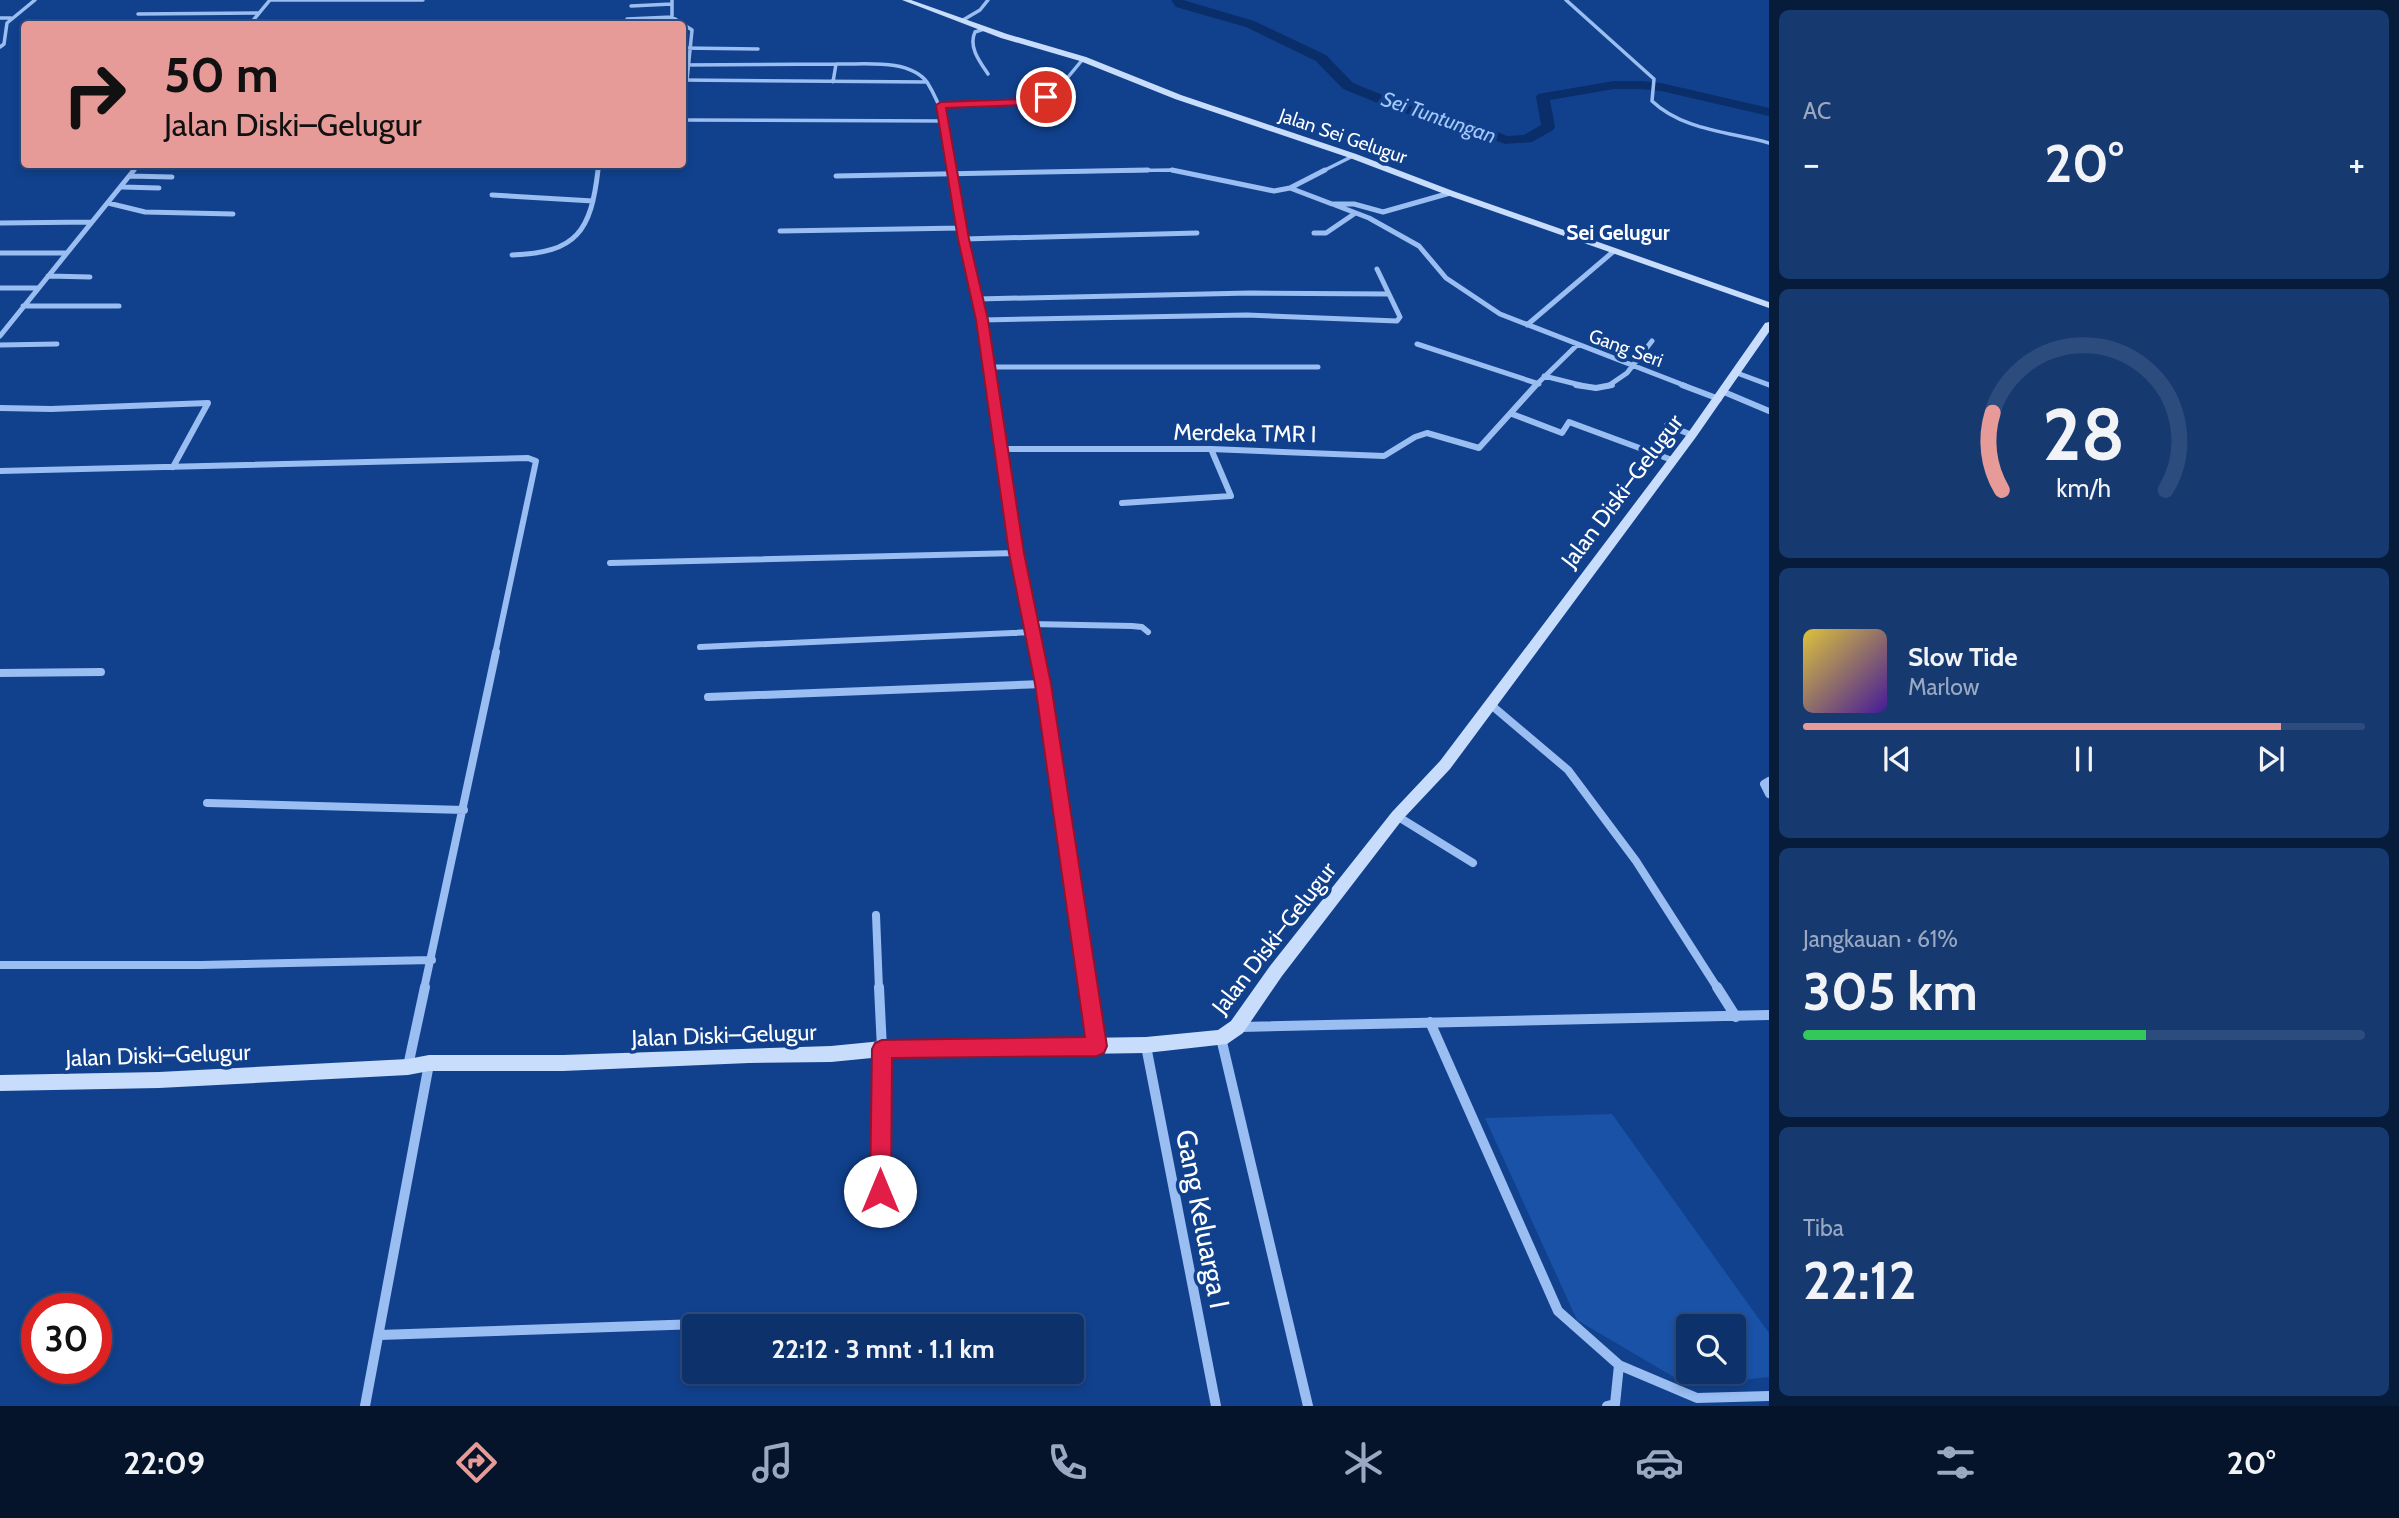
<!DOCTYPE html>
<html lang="id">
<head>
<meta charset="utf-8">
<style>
	:root { --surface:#0d316a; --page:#163970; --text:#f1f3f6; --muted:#9aa9c1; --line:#2d4c7e; --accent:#e69b98 }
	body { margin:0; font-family:Cabin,sans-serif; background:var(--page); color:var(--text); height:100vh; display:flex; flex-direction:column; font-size:26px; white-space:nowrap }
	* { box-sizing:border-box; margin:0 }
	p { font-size:23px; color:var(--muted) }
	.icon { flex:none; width:38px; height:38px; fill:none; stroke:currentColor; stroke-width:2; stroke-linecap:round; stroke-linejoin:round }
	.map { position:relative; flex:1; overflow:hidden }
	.sheet { display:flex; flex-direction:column; gap:10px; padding:10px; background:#071b3a; width:630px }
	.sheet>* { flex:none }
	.banner { position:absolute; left:21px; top:21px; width:665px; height:147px; border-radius:7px; box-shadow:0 4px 10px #0003,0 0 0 2px var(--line); background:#e69b98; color:#111; overflow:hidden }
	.controls { position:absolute; left:1676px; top:1314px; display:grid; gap:14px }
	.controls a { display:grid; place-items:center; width:70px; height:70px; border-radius:7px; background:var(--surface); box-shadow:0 4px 10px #0003,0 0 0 2px var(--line); font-size:35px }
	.speed { position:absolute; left:21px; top:1293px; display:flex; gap:14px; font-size:35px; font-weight:700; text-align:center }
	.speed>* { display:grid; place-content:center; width:91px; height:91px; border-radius:50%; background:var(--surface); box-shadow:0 4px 10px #0003,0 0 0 2px var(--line); line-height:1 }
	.speed .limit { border:10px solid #d22; background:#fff; color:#111 }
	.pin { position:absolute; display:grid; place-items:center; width:60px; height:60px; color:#fff; margin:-30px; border:4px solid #fff; border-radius:50%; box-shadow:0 2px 7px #0007 }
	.me { position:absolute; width:77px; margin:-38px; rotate:0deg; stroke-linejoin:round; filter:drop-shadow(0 0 5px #0008) }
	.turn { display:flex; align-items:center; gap:24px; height:147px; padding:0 28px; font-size:32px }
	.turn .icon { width:91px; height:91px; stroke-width:2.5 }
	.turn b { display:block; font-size:49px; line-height:60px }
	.big { font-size:52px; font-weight:800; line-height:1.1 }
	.sheet .tile { flex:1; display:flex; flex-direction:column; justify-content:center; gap:10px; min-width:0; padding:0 24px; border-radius:10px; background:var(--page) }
	.sheet .dial { align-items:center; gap:0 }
	.dial svg { height:182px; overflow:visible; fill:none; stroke:var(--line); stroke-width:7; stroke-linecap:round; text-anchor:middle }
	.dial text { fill:var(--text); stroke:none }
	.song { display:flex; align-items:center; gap:21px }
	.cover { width:84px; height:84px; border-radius:10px; background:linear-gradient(135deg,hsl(50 70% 55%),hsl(260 70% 35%)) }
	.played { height:7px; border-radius:4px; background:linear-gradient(90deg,var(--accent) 85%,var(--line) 85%) }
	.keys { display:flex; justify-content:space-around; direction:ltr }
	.heat { display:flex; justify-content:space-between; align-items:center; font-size:38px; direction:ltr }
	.charge { height:10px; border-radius:5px; background:linear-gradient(90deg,#34c759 61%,var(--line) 0) }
	.trip { position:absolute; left:682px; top:1314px; width:402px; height:70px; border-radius:7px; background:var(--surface); box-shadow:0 4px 10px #0003,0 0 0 2px var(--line); font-weight:800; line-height:70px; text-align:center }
	.menu { display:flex; height:112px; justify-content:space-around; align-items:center; background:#05142a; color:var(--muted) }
	.menu .icon { width:49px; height:49px }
	.menu .current { color:var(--accent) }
	.menu b { font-size:32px; color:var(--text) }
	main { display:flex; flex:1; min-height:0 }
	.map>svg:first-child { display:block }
</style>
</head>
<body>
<main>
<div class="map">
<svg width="1769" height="1406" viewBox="0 0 1769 1406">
	<rect width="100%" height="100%" fill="#11418d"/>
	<path fill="#1952a7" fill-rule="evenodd" d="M 1612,1114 L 1769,1333 L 1769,1377 L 1689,1386 L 1577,1320 L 1485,1118 ZM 1689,1326 L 1734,1326 L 1734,1372 L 1689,1372 Z"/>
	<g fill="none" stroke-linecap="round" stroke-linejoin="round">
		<path fill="#0a2e69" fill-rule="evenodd" d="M 1171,0 L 1183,0 L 1254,21 L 1326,55 L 1353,83 L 1410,106 L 1470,121 L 1507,136 L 1524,135 L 1541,125 L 1536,97 L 1538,94 L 1614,81 L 1640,81 L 1661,83 L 1769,108 L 1769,116 L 1661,91 L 1640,89 L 1614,89 L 1550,100 L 1555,127 L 1553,130 L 1532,142 L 1505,144 L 1460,127 L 1400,112 L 1343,89 L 1316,61 L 1246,27 L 1176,7 Z"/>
		<path stroke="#9abdf2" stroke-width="3.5" d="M 270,0 L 423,0
			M 672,0 L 672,17 L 692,30 L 687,80
			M 1566,0 L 1654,79 L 1652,101 C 1682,130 1730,132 1769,143
			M 631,6 L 672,4
			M 138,14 L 258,13
			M 0,18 L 11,18
			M 627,19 L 672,17
			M 963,20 L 980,10 L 988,0
			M 250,24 L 270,0
			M 984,29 L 975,32 C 968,47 980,62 988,74
			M 0,47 L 4,44 L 7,23 L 35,0
			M 682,48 L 758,49
			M 836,64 C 863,65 908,58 927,82
			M 682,65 L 836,64 L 833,82
			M 682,80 L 927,82 C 946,113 948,137 954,172
			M 941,105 L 1038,100 L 1064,82 L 1083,59
			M 682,120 L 946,121
			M 132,172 L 139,164
			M 598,172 L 599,164
			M 1050,172 L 1170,170 L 1181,172
			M 1321,172 L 1353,156"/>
		<path stroke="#9abdf2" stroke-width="5" d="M 954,170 L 992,386
			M 1172,170 L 1274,191 L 1290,188 L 1325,170
			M 130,176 L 172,177
			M 836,176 L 1148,170
			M 122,187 L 159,188
			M 1290,188 L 1332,204 L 1354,204 L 1383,212 L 1450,193
			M 492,195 L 593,201
			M 108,203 L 145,212 L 233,214
			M 1335,205 L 1369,218 L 1419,246 L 1446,278 L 1500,314 L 1686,386
			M 0,223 L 92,222
			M 780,231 L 962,228
			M 1314,233 L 1326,233 L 1354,214
			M 964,239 L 1197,233
			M 0,253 L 67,253
			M 512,255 C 577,253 591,231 598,170
			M 48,276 L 90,277
			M 0,288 L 37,288
			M 977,299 L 1250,293 L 1389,294
			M 23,306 L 119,306
			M 982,320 L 1247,315 L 1397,321 L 1400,317 L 1377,269
			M 1527,325 L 1614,251
			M 0,336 L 134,170
			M 1417,344 L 1539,384
			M 0,345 L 57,344
			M 988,367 L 1318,367
			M 1737,373 L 1769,385
			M 1544,376 L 1584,386
			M 1535,386 L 1577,345
			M 1608,386 L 1627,373 L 1652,341"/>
		<path stroke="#9abdf2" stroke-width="6" d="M 992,385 L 1017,553 L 1037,654
			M 1576,385 L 1596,388 L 1612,385
			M 1682,385 L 1719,399
			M 1724,392 L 1769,411
			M 0,408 L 51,409 L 208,403 L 173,467
			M 1512,414 L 1562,433 L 1569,422 L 1672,460
			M 1667,425 L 1692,435
			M 1001,449 L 1211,449 L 1384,456 L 1415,437 L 1427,433 L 1479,448 L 1536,385
			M 0,471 L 528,458 L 536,461 L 495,654
			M 1122,503 L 1231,496 L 1211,449
			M 610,563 L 1017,553
			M 1031,624 L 1132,626 L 1142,627 L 1148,632
			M 700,647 L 1032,632"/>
		<path stroke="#9abdf2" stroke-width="8" d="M 1037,652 L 1088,989
			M 0,673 L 101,672
			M 708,697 L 1043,684
			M 1490,704 L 1568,770 L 1636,861 L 1718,989
			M 1769,781 L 1764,784 L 1769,794
			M 207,803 L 464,810
			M 1397,816 L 1473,863
			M 876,915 L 879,989
			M 0,965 L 201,965 L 432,960
			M 424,989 L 496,652"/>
		<path stroke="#9abdf2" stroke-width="10" d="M 879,987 L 882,1049 L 880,1217
			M 1088,987 L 1097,1046
			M 1717,987 L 1736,1017
			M 1430,1022 L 1558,1311 L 1619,1365 L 1697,1398 L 1769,1396
			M 1241,1027 L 1769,1015
			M 1221,1038 L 1308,1406
			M 1146,1046 L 1216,1406
			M 408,1066 L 425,987
			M 380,1335 L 699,1324
			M 365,1406 L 429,1064
			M 1607,1406 L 1615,1404 L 1619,1365"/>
		<path fill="#c8dcfc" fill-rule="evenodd" d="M 902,0 L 911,0 L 1007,34 L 1086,57 L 1181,95 L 1356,154 L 1453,191 L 1769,302 L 1769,308 L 1447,195 L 1350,158 L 1175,99 L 1080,61 L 1001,38 Z
			M 1769,322 L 1769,332 L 1696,437 L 1450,769 L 1402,820 L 1282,976 L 1243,1033 L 1227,1044 L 1146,1053 L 882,1057 L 831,1062 L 749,1063 L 563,1071 L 429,1071 L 408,1075 L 159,1088 L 0,1091 L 0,1075 L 159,1072 L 408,1059 L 429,1055 L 563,1055 L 831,1046 L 882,1041 L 1146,1037 L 1218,1030 L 1231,1021 L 1270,966 L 1392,812 L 1440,761 L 1688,433 L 1765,323 Z"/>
	</g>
	<path fill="#e11d48" stroke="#92132f" stroke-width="2" d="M 1046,94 L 1049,95 L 1049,99 L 1025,105 L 946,108 L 969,239 L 988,320 L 1024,553 L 1051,684 L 1107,1046 L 1104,1053 L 1097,1056 L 892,1058 L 891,1191 L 888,1198 L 880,1201 L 873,1198 L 870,1191 L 872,1049 L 875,1043 L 882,1040 L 1085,1037 L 1035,684 L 1009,553 L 976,320 L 958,239 L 936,105 L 941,102 L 1025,99 Z"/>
	<g text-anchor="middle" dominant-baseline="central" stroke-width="7" stroke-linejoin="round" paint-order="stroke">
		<g font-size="19" fill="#fff" stroke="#11418d">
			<text transform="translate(1343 136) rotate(19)">Jalan Sei Gelugur</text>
			<text transform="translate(1626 348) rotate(20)">Gang Seri</text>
		</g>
		<g font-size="21" font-style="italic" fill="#a5c7f9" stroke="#11418d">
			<text transform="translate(1439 117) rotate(19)">Sei Tuntungan</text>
		</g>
		<g font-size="21" font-weight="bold" fill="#fff" stroke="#11418d">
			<text x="1618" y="232">Sei Gelugur</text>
		</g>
		<g font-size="23" fill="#fff" stroke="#11418d">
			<text transform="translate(1245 433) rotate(1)">Merdeka TMR I</text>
			<text transform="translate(1622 491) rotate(-53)">Jalan Diski–Gelugur</text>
			<text transform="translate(1274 938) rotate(-52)">Jalan Diski–Gelugur</text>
			<text transform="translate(724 1035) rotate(-2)">Jalan Diski–Gelugur</text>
			<text transform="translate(158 1055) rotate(-2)">Jalan Diski–Gelugur</text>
		</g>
		<g font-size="28" fill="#fff" stroke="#11418d">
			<text transform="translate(1203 1219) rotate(79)">Gang Keluarga I</text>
		</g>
	</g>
</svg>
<div class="controls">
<a><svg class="icon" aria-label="search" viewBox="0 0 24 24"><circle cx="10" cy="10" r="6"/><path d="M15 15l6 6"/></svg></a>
</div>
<div class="speed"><div class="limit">30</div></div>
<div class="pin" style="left:1046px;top:97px;background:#d93025"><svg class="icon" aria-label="arrive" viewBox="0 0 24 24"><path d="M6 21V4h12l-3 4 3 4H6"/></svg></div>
<svg class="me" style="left:880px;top:1191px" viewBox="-20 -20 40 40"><circle r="19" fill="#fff"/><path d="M0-13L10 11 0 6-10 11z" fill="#e11d48"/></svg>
<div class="trip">22:12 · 3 mnt · 1.1 km</div>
<div class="banner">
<div class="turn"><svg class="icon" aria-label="right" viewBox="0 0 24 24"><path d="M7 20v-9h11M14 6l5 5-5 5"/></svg><div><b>50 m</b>Jalan Diski–Gelugur</div></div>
</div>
</div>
<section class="sheet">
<div class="tile"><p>AC</p>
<div class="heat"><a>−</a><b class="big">20°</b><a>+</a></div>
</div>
<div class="tile dial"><svg viewBox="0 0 100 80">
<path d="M14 69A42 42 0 1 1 86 69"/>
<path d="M14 69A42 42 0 0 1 10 35" stroke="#e69b98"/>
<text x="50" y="56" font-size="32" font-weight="700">28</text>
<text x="50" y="72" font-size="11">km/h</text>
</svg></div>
<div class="tile">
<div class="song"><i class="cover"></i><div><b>Slow Tide</b><p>Marlow</p></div></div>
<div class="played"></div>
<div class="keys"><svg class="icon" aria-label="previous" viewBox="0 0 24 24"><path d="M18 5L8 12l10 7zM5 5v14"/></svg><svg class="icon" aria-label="pause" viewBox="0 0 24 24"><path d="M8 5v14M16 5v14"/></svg><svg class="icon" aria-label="next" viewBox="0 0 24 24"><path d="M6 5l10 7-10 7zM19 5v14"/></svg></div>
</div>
<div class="tile"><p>Jangkauan · 61%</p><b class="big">305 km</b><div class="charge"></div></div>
<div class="tile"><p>Tiba</p><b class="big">22:12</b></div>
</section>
</main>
<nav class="menu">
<b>22:09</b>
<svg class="icon current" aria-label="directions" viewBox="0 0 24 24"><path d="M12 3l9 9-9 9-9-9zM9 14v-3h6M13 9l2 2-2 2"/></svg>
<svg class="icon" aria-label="music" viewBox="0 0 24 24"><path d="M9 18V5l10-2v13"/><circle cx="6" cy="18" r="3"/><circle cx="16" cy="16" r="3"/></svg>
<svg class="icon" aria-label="phone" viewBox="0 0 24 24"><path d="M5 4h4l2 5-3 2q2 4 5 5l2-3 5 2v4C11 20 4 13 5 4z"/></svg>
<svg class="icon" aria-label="climate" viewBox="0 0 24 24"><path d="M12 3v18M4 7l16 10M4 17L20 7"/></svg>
<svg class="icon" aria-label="car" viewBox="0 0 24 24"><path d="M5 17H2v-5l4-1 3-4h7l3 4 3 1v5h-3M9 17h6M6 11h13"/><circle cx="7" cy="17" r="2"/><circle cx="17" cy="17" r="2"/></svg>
<svg class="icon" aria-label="filters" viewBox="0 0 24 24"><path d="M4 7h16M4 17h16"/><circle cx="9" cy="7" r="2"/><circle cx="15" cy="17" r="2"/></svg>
<b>20°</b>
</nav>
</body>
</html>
